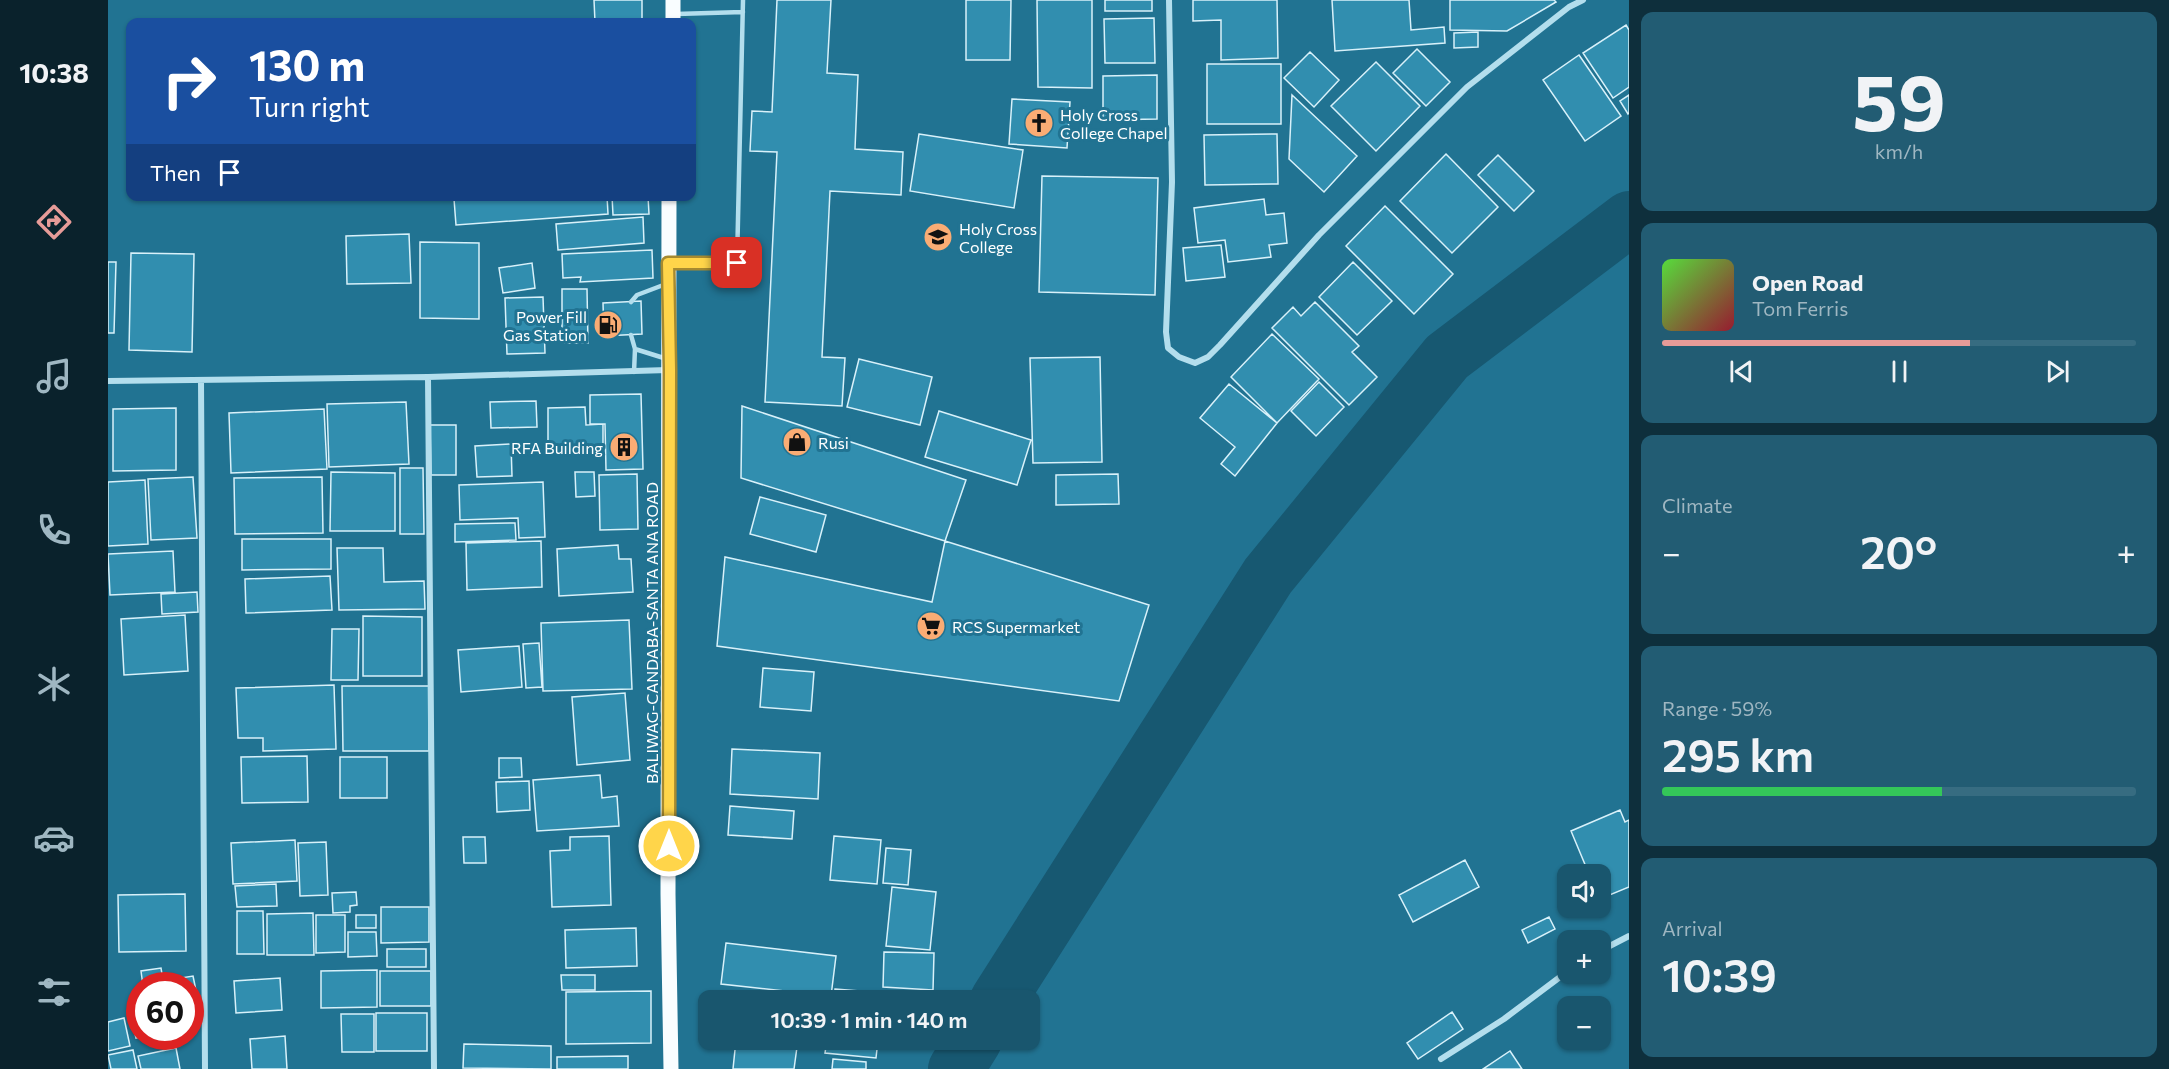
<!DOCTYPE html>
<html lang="en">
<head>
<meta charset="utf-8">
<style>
	:root { --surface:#19566e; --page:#225c73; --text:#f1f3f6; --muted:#9fb7c2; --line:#376c81; --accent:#e69b98 }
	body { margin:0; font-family:Commissioner,sans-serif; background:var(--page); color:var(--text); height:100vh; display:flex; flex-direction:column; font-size:22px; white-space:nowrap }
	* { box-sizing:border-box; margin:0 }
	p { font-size:20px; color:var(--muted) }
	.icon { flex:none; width:33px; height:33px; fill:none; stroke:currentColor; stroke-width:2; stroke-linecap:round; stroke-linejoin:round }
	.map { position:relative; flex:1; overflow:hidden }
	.panel { display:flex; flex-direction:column; gap:12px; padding:12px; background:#0e2f3c; width:540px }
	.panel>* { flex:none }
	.hud { position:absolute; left:18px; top:18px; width:570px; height:183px; border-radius:12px; box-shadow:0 2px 4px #0004; background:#1a4fa0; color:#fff; overflow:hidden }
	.buttons { position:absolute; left:1449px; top:864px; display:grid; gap:12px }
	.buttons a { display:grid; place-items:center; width:54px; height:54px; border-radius:12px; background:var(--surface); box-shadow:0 2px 4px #0004; font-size:30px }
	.speed { position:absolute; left:18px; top:972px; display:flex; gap:12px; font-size:30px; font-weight:700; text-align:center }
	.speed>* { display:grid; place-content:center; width:78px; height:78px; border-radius:50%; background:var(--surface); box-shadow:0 2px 4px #0004; line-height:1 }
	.speed .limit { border:9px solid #d22; background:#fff; color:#111 }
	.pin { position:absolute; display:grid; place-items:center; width:51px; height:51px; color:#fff; margin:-26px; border-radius:12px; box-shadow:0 3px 9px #0006 }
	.me { position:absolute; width:66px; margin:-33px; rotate:0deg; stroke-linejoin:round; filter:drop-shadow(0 0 4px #0008) }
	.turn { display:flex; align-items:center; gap:21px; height:126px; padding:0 24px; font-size:27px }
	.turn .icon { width:78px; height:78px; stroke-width:2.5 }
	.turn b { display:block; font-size:42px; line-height:51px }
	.then { display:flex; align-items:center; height:57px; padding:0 24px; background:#0003; gap:12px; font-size:22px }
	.big { font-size:45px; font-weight:600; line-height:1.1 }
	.panel .tile { flex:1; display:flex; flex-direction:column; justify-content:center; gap:9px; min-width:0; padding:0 21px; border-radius:12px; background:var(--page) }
	.panel .dial { align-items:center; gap:0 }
	.dial b { font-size:78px; line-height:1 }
	.song { display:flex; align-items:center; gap:18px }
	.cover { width:72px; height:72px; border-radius:9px; background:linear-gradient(135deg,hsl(110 70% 55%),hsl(350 70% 35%)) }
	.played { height:6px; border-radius:3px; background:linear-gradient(90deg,var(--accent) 65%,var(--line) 65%) }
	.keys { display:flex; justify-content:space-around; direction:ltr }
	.heat { display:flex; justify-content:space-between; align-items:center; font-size:33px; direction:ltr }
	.charge { height:9px; border-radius:4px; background:linear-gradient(90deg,#34c759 59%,var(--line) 0) }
	.trip { position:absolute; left:590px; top:990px; width:342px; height:60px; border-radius:12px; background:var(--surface); box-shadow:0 2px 4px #0004; font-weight:600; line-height:60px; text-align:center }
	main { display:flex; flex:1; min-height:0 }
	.menu { display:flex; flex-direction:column; width:108px; justify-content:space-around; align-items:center; background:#0a222c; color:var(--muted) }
	.menu .icon { width:42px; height:42px }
	.menu .current { color:var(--accent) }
	.menu b { font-size:27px; color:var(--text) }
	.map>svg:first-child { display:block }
</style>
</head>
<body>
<main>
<nav class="menu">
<b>10:38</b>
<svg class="icon current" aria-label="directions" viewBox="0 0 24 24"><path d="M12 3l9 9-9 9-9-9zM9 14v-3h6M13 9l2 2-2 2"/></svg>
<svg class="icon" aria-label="music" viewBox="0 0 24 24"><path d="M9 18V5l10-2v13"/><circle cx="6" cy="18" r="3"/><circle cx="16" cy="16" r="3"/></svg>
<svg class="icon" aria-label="phone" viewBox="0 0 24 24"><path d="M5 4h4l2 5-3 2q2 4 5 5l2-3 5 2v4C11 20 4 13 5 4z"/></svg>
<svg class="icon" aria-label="climate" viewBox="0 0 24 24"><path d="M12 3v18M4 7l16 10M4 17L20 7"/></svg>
<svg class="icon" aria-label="car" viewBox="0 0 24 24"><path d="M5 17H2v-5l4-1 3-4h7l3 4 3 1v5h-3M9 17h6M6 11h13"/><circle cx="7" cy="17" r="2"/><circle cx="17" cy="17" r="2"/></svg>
<svg class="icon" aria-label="filters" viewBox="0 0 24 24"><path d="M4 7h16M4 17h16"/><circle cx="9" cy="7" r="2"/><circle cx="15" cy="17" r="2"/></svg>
</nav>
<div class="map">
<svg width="1521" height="1069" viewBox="0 0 1521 1069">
	<rect width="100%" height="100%" fill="#217392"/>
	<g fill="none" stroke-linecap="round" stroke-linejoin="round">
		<path stroke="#175871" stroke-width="56" d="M 890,1000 L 1160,576 L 1339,357 L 1521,219
			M 848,1069 L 866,1040"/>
	</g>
	<path fill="#318eaf" stroke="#d8f1fa" stroke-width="1.5" d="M 486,0 L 534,0 L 534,22 L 487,22 Z
		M 669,0 L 723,0 L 719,73 L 750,75 L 747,149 L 795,152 L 793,195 L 722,191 L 714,357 L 737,358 L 734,406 L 657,402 L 669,152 L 642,151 L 644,111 L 664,112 Z
		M 858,0 L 903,0 L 902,60 L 858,60 Z
		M 929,0 L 984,0 L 984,88 L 930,87 Z
		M 997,0 L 1044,0 L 1044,11 L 997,11 Z
		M 1085,0 L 1169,0 L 1170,58 L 1113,60 L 1113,20 L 1085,21 Z
		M 1224,0 L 1301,0 L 1303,30 L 1336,27 L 1337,43 L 1227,51 Z
		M 1342,0 L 1446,0 L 1448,2 L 1399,31 L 1342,30 Z
		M 1046,18 L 1047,63 L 997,63 L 996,19 Z
		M 1518,25 L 1521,30 L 1521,87 L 1505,98 L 1475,53 Z
		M 1370,32 L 1370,47 L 1346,48 L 1346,33 Z
		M 1309,49 L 1342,82 L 1318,106 L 1285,73 Z
		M 1202,52 L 1231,80 L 1206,107 L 1176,78 Z
		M 1471,55 L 1513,116 L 1477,141 L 1435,80 Z
		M 1268,62 L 1312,106 L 1268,151 L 1223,106 Z
		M 1099,64 L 1173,64 L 1173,124 L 1099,124 Z
		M 1049,75 L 1049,119 L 995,120 L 995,76 Z
		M 1184,95 L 1249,156 L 1216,192 L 1181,159 Z
		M 1521,95 L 1521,113 L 1520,114 L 1512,101 Z
		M 904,99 L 962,102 L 959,148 L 901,144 Z
		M 811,134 L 915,150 L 906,208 L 802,191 Z
		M 1169,134 L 1170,184 L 1097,185 L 1096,135 Z
		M 1338,154 L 1390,207 L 1344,253 L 1292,201 Z
		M 1390,155 L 1426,191 L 1406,211 L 1370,175 Z
		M 934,176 L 1050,178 L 1047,295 L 931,292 Z
		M 383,196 L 499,196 L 500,214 L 348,225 L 346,199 Z
		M 504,196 L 540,196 L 541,214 L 505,215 Z
		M 1156,199 L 1158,215 L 1176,213 L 1179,243 L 1161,245 L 1163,257 L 1120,262 L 1117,240 L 1090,243 L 1086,208 Z
		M 1277,206 L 1345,274 L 1306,314 L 1238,246 Z
		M 535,217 L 536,243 L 450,250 L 448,224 Z
		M 301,234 L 303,283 L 239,284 L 238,236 Z
		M 312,242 L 371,243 L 371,319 L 312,318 Z
		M 1113,245 L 1117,277 L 1078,281 L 1075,248 Z
		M 544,250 L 545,278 L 472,282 L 473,277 L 455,278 L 454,254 Z
		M 23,253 L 86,254 L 84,352 L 21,350 Z
		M 0,262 L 8,262 L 6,333 L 0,333 Z
		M 1245,262 L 1284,301 L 1249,335 L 1211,297 Z
		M 424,263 L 427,288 L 395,293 L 391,268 Z
		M 454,289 L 479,289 L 480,343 L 454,343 Z
		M 435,297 L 437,353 L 399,354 L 397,298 Z
		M 533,301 L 534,334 L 496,336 L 495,303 Z
		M 1207,302 L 1251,346 L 1244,352 L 1269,377 L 1241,405 L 1164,328 L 1185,307 L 1193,316 Z
		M 1164,334 L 1211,379 L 1169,423 L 1123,377 Z
		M 992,357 L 994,462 L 925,463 L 922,358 Z
		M 751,359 L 824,377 L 812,425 L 739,407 Z
		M 1211,382 L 1236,407 L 1208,436 L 1183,411 Z
		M 1121,384 L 1169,423 L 1127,476 L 1113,464 L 1127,447 L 1092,418 Z
		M 533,394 L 535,469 L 498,470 L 497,424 L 482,424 L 482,395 Z
		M 428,401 L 429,427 L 383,428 L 382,402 Z
		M 298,402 L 301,464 L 221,467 L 219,404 Z
		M 634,406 L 858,480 L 837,541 L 633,478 Z
		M 477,407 L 478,425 L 495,424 L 495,445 L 440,446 L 440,408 Z
		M 68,408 L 68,470 L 5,471 L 5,409 Z
		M 216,409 L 219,469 L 123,473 L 121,413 Z
		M 831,411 L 923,440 L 909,485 L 817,457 Z
		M 322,425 L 348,425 L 348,475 L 323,475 Z
		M 403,444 L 404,476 L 369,477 L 367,446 Z
		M 292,468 L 315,468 L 316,534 L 292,534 Z
		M 223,472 L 287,473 L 287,531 L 222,531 Z
		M 467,472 L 486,472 L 487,496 L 468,497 Z
		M 529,474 L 530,529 L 492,530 L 491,475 Z
		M 1010,474 L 1011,504 L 948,505 L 948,475 Z
		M 85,477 L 89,538 L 43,540 L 40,479 Z
		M 214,477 L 215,533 L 127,534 L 126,478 Z
		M 37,480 L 40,544 L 0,546 L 0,482 Z
		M 435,482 L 437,537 L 411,538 L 410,518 L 352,520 L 351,485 Z
		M 652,497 L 718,515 L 708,552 L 642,534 Z
		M 407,523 L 408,540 L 347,542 L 347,524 Z
		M 134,539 L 223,539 L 223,569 L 134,570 Z
		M 433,541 L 434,587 L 359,590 L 358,543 Z
		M 837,541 L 1041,605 L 1011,701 L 609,646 L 617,557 L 824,602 Z
		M 510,545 L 511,559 L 523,559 L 525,592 L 451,596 L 449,549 Z
		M 229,548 L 275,548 L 276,582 L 316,581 L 317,609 L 231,610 Z
		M 65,551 L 67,592 L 2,595 L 0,554 Z
		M 222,576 L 224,610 L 138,613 L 137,579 Z
		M 89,592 L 90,612 L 54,614 L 53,594 Z
		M 77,615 L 80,671 L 16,675 L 13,619 Z
		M 255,616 L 314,617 L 314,676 L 255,676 Z
		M 521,620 L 524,689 L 435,691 L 433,623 Z
		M 224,629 L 251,629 L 250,680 L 223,680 Z
		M 431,643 L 434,687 L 418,688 L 415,644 Z
		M 411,646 L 414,687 L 353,692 L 350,650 Z
		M 655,668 L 706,672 L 703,711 L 652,707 Z
		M 226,685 L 228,749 L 155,751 L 155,738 L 130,738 L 128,688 Z
		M 234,686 L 321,686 L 321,751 L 235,751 Z
		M 517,693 L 522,760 L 469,765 L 464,697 Z
		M 624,749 L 712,753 L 710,799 L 622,794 Z
		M 199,756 L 200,802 L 134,803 L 133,757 Z
		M 232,757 L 279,757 L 279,798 L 232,798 Z
		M 391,758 L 413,758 L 414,777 L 391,778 Z
		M 492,775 L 494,798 L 509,796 L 511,826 L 429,831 L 425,780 Z
		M 421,781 L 422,810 L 389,812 L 388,782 Z
		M 622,806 L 686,811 L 684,839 L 620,835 Z
		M 1512,810 L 1517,822 L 1521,820 L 1521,887 L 1492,899 L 1492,874 L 1481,874 L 1463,831 Z
		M 501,836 L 503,905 L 444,907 L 442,851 L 462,850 L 462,837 Z
		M 726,836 L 773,840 L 769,884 L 722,880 Z
		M 355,837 L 377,837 L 378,863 L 356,863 Z
		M 187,840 L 189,881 L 125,884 L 123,843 Z
		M 218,842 L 220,895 L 192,896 L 190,843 Z
		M 778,848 L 803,850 L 800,885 L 775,883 Z
		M 1357,860 L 1371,887 L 1305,922 L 1291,895 Z
		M 168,884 L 169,906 L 129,907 L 127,886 Z
		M 784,887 L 828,892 L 822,950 L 778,946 Z
		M 248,892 L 249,905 L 242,906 L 242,912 L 225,913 L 224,893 Z
		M 77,894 L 78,951 L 11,952 L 10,895 Z
		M 273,907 L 321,907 L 321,942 L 273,943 Z
		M 129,911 L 155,911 L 156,954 L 129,954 Z
		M 205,913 L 206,955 L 159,955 L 159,914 Z
		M 208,915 L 237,915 L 237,952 L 208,953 Z
		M 248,915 L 268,915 L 268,928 L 248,928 Z
		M 1441,917 L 1447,929 L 1420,943 L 1414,930 Z
		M 528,928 L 529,966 L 458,968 L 457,930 Z
		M 240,932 L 268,932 L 269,956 L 240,957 Z
		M 618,943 L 728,956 L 723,996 L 613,984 Z
		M 279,949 L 318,949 L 318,967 L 279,967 Z
		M 776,952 L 826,953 L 825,990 L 775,987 Z
		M 53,968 L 56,986 L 35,986 L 33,971 Z
		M 269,970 L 269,1007 L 213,1008 L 213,971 Z
		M 272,971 L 323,971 L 323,1006 L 272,1006 Z
		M 453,975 L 487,975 L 487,990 L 454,990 Z
		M 85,976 L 90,1000 L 82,1001 L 82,986 L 61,986 L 60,980 Z
		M 172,978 L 174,1010 L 128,1013 L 126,981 Z
		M 727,989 L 827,997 L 826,1000 L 726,1000 Z
		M 543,991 L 543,1043 L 458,1044 L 458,992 Z
		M 640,992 L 685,997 L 685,1000 L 639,1000 Z
		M 1344,1012 L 1355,1029 L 1310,1059 L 1299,1043 Z
		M 268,1013 L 319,1013 L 319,1051 L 268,1051 Z
		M 233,1014 L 266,1014 L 266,1052 L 234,1052 Z
		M 16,1018 L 22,1046 L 0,1051 L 0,1022 Z
		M 32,1019 L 32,1036 L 38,1036 L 28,1038 L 24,1021 Z
		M 177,1036 L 179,1069 L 144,1069 L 142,1039 Z
		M 628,1040 L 689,1047 L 686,1069 L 625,1069 Z
		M 719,1040 L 770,1040 L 768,1058 L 717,1053 Z
		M 356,1044 L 443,1046 L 443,1069 L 355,1068 Z
		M 68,1048 L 72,1069 L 33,1069 L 30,1056 Z
		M 25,1050 L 29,1069 L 3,1069 L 0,1055 Z
		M 1402,1051 L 1414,1069 L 1375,1069 Z
		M 520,1056 L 520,1069 L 449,1069 L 449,1057 Z
		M 725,1059 L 758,1062 L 758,1069 L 724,1069 Z"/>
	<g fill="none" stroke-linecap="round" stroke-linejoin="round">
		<path stroke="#b3deed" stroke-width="4.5" d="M 568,14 L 635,12
			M 562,263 L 629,263 L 635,0
			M 523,302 L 529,295 L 558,284
			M 523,335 L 527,349 L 559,359
			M 526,372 L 527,349"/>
		<path stroke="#b3deed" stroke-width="6" d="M 1061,0 L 1064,182 L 1058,332 L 1060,348 L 1071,357 L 1087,363 L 1100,357 L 1112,345 L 1211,235 L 1359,87 L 1461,7 L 1475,0
			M 320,377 L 326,1069
			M 93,380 L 97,1069
			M 0,381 L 320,377 L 560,370
			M 1492,951 L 1521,936
			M 1333,1059 L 1396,1019 L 1460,971"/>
		<path stroke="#f9fdff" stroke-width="15" d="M 565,0 L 565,22
			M 561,196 L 560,894 L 563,1069"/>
	</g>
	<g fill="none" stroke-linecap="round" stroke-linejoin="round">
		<g stroke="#a68a30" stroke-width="15">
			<path id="route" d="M 561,846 L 562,370 L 560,263 L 629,263"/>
		</g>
		<use href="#route" stroke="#ffd54a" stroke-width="10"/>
	</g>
	<defs>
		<g id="church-disc" transform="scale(1.5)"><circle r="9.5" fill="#faac74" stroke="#217392"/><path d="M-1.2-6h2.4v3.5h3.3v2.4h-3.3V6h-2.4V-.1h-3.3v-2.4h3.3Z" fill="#111"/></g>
		<g id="university-disc" transform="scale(1.5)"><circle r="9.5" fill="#faac74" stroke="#217392"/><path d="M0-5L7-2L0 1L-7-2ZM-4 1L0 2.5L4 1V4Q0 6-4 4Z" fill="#111"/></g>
		<g id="fuel-disc" transform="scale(1.5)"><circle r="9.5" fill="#faac74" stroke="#217392"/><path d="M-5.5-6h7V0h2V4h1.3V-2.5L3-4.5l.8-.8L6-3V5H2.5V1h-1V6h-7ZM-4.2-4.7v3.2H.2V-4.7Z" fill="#111"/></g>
		<g id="shop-disc" transform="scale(1.5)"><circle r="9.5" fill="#faac74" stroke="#217392"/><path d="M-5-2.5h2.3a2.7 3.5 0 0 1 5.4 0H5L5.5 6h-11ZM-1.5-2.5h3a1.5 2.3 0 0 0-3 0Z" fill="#111"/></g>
		<g id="building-disc" transform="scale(1.5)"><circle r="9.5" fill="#faac74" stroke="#217392"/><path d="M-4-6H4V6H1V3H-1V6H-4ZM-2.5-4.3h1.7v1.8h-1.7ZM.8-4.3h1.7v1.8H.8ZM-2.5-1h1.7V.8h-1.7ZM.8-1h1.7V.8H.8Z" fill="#111"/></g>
		<g id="supermarket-disc" transform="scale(1.5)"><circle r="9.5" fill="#faac74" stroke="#217392"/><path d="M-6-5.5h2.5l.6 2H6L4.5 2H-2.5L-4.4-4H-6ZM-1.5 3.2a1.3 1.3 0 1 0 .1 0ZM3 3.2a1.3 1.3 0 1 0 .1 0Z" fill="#111"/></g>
	</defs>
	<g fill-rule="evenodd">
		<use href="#church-disc" x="931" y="123"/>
		<use href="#university-disc" x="830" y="237"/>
		<use href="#fuel-disc" x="500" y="325"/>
		<use href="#shop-disc" x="689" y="442"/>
		<use href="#building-disc" x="516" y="447"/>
		<use href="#supermarket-disc" x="823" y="626"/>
	</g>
	<g text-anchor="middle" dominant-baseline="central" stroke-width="6" stroke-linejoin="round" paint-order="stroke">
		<g font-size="16" fill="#fff" stroke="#217392" text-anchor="start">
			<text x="952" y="114">Holy Cross<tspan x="952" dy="18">College Chapel</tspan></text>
			<text x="851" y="228">Holy Cross<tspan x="851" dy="18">College</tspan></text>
			<text x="479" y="316" text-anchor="end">Power Fill<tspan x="479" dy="18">Gas Station</tspan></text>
			<text x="710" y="442">Rusi</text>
			<text x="495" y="447" text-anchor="end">RFA Building</text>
			<text x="844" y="626">RCS Supermarket</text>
		</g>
		<g font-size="16" fill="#fff" stroke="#217392">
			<text transform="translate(543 633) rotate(-90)">BALIWAG-CANDABA-SANTA ANA ROAD</text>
		</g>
	</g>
</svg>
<div class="buttons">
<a><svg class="icon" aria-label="sound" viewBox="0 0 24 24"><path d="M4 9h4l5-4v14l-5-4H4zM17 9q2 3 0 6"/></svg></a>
<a>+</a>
<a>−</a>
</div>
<div class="speed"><div class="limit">60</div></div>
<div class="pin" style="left:629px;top:263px;background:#d93025"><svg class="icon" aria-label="arrive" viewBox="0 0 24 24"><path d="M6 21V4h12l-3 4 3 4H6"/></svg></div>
<svg class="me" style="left:561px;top:846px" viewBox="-20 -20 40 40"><circle r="17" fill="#ffd54a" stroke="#fff" stroke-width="3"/><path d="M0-11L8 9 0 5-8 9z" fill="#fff"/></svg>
<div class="trip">10:39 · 1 min · 140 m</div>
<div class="hud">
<div class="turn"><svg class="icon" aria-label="right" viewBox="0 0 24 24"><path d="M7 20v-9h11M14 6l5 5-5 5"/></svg><div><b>130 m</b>Turn right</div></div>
<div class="then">Then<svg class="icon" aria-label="arrive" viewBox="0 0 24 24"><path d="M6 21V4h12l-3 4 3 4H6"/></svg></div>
</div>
</div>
<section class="panel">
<div class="tile dial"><b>59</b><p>km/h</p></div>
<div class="tile">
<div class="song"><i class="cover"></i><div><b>Open Road</b><p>Tom Ferris</p></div></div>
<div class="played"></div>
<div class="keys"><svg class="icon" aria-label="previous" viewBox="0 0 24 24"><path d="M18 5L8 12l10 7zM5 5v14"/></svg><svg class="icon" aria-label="pause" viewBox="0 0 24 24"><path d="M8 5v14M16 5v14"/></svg><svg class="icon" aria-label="next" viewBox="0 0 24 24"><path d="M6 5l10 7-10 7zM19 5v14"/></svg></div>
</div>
<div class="tile"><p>Climate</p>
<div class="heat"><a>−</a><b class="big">20°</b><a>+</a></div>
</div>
<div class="tile"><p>Range · 59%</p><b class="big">295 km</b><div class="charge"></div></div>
<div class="tile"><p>Arrival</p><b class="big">10:39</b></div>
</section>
</main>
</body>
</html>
